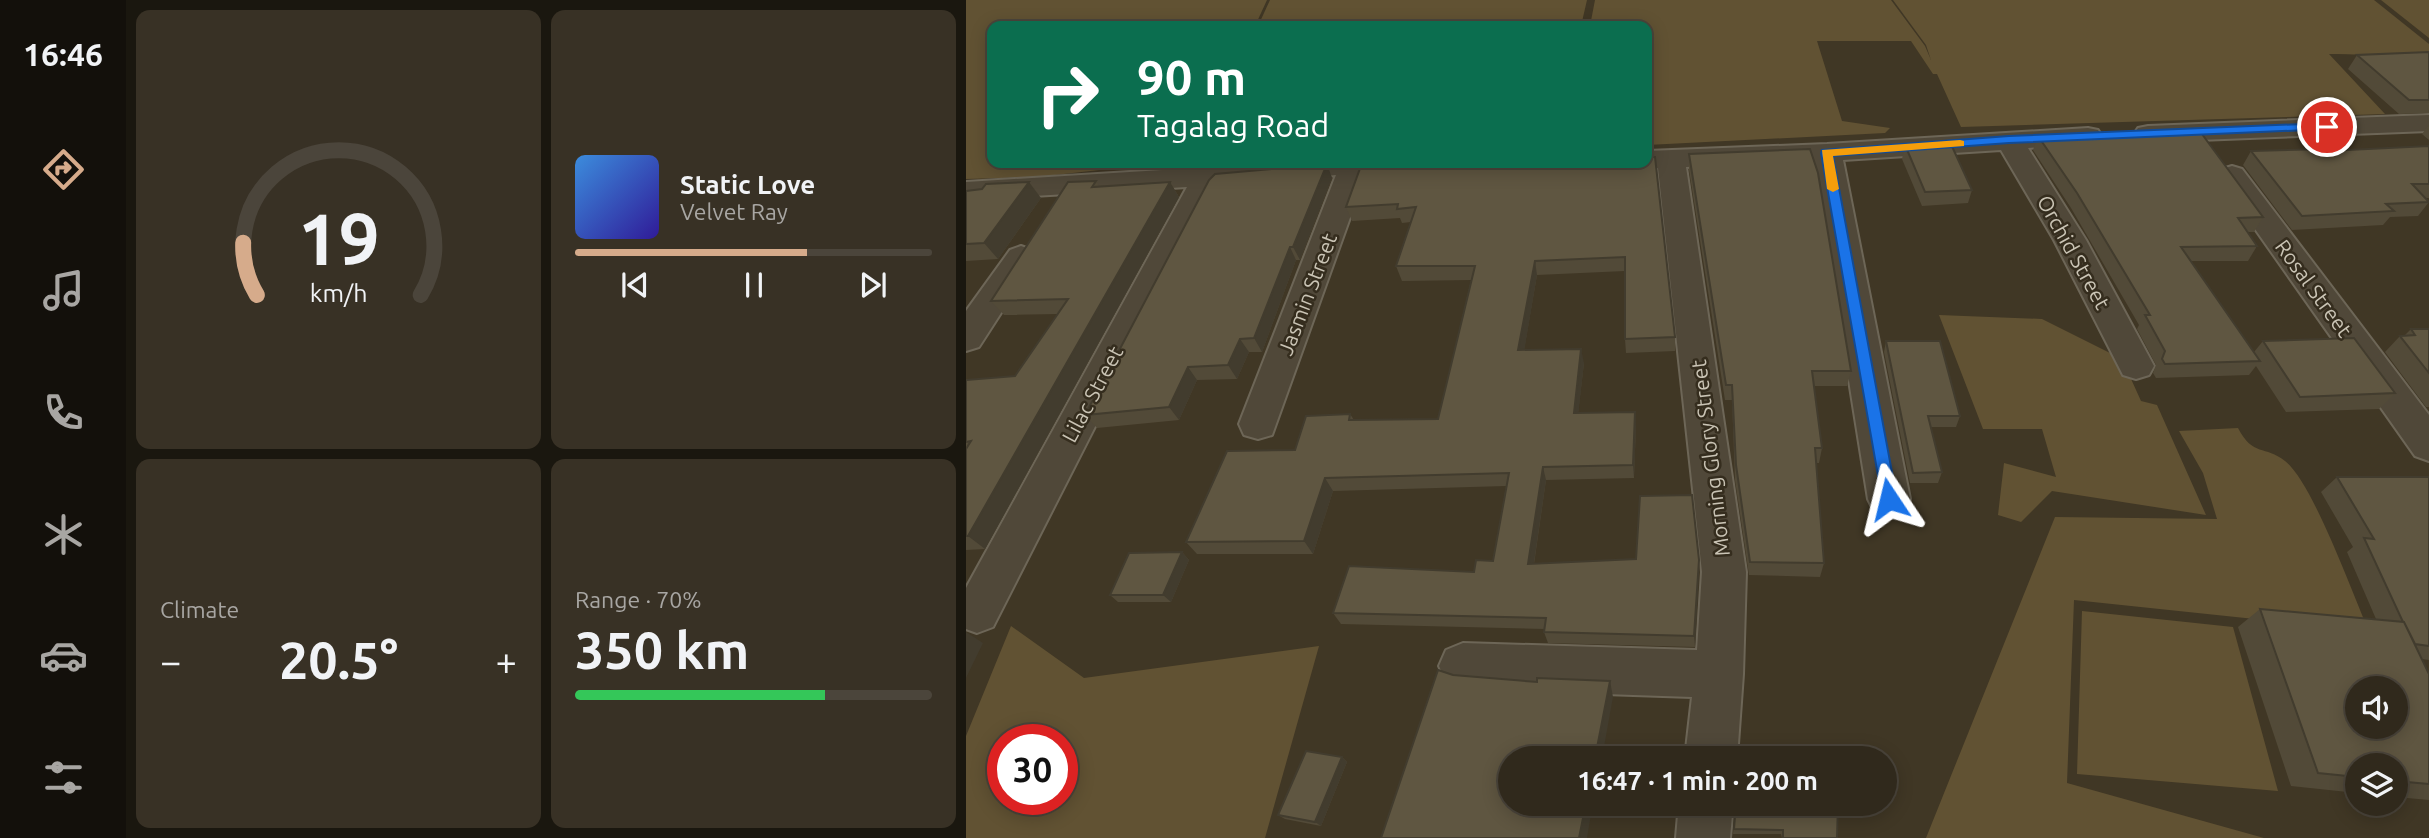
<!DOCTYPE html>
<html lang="en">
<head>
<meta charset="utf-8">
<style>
	:root { --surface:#30291c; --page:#383125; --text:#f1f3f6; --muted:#a8a6a3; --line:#4b453b; --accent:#d6ab8b }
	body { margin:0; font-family:Ubuntu,sans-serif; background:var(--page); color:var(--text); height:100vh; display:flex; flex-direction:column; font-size:26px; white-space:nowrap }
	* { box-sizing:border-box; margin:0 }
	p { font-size:23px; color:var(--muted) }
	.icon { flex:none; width:38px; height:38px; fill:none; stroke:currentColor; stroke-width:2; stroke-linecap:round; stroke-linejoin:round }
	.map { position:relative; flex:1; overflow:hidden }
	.sheet { display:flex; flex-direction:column; gap:10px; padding:10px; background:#1a170f; width:840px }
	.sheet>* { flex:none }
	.top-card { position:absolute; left:21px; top:21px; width:665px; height:147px; border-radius:14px; box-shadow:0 4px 18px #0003,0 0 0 2px var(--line); background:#0b6e4f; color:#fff; overflow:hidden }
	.fabs { position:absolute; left:1379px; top:676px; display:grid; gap:14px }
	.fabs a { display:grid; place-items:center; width:63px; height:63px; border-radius:50%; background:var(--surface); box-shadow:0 4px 18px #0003,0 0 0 2px var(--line); font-size:35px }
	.speed { position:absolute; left:21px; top:724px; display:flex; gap:14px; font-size:35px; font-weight:700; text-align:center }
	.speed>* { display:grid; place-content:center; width:91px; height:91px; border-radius:50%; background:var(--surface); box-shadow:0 4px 18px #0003,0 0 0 2px var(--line); line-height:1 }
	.speed .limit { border:10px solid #d22; background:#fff; color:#111 }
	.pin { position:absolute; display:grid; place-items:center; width:60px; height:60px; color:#fff; margin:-30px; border:4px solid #fff; border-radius:50%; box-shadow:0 2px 7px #0007 }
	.me { position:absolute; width:77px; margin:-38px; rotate:350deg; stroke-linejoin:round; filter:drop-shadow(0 0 5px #0008) }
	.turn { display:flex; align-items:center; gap:24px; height:147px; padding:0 35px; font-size:32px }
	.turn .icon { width:91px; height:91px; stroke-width:2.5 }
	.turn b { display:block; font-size:49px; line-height:60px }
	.big { font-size:52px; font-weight:600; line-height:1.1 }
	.sheet .tile { flex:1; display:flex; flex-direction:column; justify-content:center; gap:10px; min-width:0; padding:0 24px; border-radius:14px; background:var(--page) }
	.sheet .dial { align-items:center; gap:0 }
	.dial svg { height:182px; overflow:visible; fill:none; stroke:var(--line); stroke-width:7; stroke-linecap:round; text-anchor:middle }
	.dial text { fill:var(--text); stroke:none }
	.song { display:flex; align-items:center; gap:21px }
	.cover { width:84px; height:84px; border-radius:10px; background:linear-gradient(135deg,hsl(210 70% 55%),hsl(250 70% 35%)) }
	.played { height:7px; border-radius:4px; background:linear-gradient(90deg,var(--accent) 65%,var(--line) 65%) }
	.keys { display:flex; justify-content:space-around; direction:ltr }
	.heat { display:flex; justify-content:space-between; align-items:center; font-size:38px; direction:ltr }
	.charge { height:10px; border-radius:5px; background:linear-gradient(90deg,#34c759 70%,var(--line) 0) }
	.sheet .tiles { flex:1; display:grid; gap:10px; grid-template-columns:repeat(2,1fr) }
	.trip { position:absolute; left:532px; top:746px; width:399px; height:70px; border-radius:35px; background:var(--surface); box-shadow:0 4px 18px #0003,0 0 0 2px var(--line); font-weight:600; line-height:70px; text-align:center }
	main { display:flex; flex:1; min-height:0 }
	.tabs { display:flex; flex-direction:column; width:126px; justify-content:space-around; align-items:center; background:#13100b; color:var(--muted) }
	.tabs .icon { width:49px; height:49px }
	.tabs .current { color:var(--accent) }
	.tabs b { font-size:32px; color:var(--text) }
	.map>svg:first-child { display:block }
</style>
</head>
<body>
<main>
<nav class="tabs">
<b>16:46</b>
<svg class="icon current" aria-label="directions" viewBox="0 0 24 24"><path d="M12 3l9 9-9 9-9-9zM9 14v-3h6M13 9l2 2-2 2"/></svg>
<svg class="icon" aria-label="music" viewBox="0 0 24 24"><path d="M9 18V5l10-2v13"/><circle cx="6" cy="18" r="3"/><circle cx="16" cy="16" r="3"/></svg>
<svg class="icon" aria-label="phone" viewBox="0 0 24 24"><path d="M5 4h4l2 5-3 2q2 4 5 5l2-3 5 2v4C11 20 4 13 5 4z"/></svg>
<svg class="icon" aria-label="climate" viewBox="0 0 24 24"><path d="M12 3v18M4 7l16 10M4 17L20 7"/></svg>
<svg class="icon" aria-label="car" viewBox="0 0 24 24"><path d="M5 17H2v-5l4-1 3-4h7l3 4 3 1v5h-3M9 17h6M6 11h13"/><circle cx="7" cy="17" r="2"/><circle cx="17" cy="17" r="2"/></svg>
<svg class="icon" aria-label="filters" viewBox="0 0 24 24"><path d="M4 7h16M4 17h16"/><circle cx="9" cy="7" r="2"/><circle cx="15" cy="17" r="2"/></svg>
</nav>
<section class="sheet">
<div class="tiles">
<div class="tile dial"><svg viewBox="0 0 100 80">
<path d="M14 69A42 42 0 1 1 86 69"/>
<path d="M14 69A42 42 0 0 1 8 46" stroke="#d6ab8b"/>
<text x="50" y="56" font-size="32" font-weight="700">19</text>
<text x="50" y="72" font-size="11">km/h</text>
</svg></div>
<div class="tile">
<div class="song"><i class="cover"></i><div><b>Static Love</b><p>Velvet Ray</p></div></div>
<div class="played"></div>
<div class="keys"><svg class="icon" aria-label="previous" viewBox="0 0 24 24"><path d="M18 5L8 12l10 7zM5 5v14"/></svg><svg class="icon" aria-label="pause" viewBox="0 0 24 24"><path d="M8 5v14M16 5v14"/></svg><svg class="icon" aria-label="next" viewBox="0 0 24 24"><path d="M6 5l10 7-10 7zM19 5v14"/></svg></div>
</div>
<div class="tile"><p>Climate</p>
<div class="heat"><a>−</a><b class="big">20.5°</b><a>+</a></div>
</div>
<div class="tile"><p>Range · 70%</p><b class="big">350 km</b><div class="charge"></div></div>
</div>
</section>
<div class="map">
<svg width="1463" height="838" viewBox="0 0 1463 838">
	<rect width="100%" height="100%" fill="#403725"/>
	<path fill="#615233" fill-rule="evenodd" d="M 0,0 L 301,0 L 289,26 L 26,26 L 26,163 L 196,163 L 71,177 L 0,179 Z
		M 304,0 L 621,0 L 615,26 L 292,26 Z
		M 629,0 L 925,0 L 959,46 L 965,60 L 960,45 L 927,0 L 1408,0 L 1463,44 L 1463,61 C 1429,59 1397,53 1363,54 L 1419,114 L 995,127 L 971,74 L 967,74 L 945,41 L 851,41 L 876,121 L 924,128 L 919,133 L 681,145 L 681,26 L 624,26 Z
		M 1415,0 L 1463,0 L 1463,38 Z
		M 973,315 L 1076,319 L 1156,359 L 1175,401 L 1191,405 L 1240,515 L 1086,491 L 1055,522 L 1032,515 L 1038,463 L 1090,477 L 1076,429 L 1017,429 Z
		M 1272,428 C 1287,457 1299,445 1319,461 C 1347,483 1386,593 1403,631 L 1108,600 L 1101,783 L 1298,838 L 960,838 L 1089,517 L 1251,519 L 1237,473 L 1213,431 Z
		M 1116,611 L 1267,627 L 1312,791 L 1111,774 Z
		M 45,626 L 118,678 L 353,646 L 299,838 L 0,838 L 0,736 ZM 37,740 L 96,740 L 96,800 L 37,800 Z"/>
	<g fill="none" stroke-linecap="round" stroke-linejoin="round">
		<g stroke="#6d6657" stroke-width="4">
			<path id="minor" d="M 1463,115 L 1463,131 L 1182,142 L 1172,140 L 1168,134 L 1172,128 L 1182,126 Z
				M 1122,128 L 1132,130 L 1136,136 L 1132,142 L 1062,148 L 1120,240 L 1188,366 L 1183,375 L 1170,379 L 1157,375 L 1088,240 L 1035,150 L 877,160 L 944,499 L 938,511 L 923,516 L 908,511 L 902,499 L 848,162 L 720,167 L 780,572 L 777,674 L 771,758 L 719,758 L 726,697 L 497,689 L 480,682 L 473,666 L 480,650 L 497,643 L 731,650 L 736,572 L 692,168 L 681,169 L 669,163 L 681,163 L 681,151 L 861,144 Z
				M 309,163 L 427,163 L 423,169 L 400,173 L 306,435 L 292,439 L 278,435 L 273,424 L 370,175 L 252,185 L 27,627 L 11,633 L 0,629 L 0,588 L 221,187 L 0,200 L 0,182 Z
				M 1266,166 L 1276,169 L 1463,415 L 1463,461 L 1449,456 L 1251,175 L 1256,169 Z
				M 55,246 L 66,250 L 71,257 L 13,347 L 0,351 L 0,311 L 44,250 Z
				M 713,803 L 767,803 L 764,838 L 710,838 Z"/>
		</g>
		<use href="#minor" fill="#504839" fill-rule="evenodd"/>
	</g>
	<path fill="#524a38" d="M 1463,52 L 1463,113 L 1433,114 L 1382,69 L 1391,55 Z
		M 1463,125 L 1463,140 L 1456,134 Z
		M 1072,136 L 1297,217 L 1288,232 L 1281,232 L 1291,246 L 1282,261 L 1225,261 L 1288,352 L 1297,341 L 1429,393 L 1413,409 L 1320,412 L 1290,366 L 1283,375 L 1190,378 L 1187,373 L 1190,365 L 1171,329 L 1173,325 L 1105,208 L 1067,150 Z
		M 939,145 L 1006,190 L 1002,203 L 956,206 L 936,159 Z
		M 1463,146 L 1463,198 L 1460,198 L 1463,202 L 1452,216 L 1424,217 L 1417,225 L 1326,230 L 1277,165 L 1285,151 L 1361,151 Z
		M 723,154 L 885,371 L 881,386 L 848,386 L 856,448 L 853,463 L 850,463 L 858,563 L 854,577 L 783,575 L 769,480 L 766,400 L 759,400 L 723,170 Z
		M 681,163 L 709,337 L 709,351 L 660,353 L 659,339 L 659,271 L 571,275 L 558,350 L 618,363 L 612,413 L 670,425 L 668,478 L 580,480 L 568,564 L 733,560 L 729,647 L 582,643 L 578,632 L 579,629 L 375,624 L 367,613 L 508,572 L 527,561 L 540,486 L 367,491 L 347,554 L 231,554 L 220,542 L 329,450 L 384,414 L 388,420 L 472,419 L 505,280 L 436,281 L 430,266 L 445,222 L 436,223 L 434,218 L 386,221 L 380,207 Z
		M 361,164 L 366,178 L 334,260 L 330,260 L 296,352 L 283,352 L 271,379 L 231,380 L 213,420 L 131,428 L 119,415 Z
		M 130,181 L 133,186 L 204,182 L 213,197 L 19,549 L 0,550 L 0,380 L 49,376 L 92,314 L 38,315 L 25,301 Z
		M 0,191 L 75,198 L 32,259 L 0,261 Z
		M 1445,329 L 1463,329 L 1463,407 L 1460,407 L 1419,352 L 1434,336 L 1438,336 Z
		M 920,341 L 994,416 L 990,427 L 965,427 L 976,472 L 972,483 L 944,483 L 918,352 Z
		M 1371,477 L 1463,477 L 1463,660 L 1456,659 L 1463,674 L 1463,800 L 1430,797 L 1430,765 L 1391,765 L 1391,793 L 1325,786 L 1272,627 L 1294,609 L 1410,619 L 1381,552 L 1387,547 L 1355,492 Z
		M 216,552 L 223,560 L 205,602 L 152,602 L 144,595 Z
		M 376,757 L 381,762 L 355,826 L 319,819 L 312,815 Z
		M 770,803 L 871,838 L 816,838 L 815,834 L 767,834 Z"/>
	<path fill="#423c2e" d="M 361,164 L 366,178 L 334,260 L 327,247 Z
		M 63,182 L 75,198 L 32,259 L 18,243 Z
		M 204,182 L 213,197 L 19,549 L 2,536 Z
		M 324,247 L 330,260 L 296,352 L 288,338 Z
		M 569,261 L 571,275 L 556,364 L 552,350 Z
		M 274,339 L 283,352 L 271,379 L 262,365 Z
		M 615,349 L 618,363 L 611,426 L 608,413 Z
		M 222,367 L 231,380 L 213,420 L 203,407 Z
		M 669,412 L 670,425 L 668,478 L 667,465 Z
		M 577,467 L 580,480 L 566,576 L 562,564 Z
		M 359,478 L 367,491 L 347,554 L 338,541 Z
		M 216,552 L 223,560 L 205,602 L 197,595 Z
		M 733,560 L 733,572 L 729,647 L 728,636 Z
		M 0,632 L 17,643 L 0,678 Z
		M 644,681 L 647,697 L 636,758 L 629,758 Z
		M 376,757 L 381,762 L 355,826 L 349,822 Z
		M 620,803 L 627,803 L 621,838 L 613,838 Z"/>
	<path fill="#5f5641" stroke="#423c2e" stroke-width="2" fill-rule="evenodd" d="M 1463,52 L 1463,100 L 1443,100 L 1391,55 Z
		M 1233,130 L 1297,217 L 1272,218 L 1291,246 L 1215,247 L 1294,361 L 1199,364 L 1196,359 L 1199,351 L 1179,315 L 1184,315 L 1111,193 L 1072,136 Z
		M 984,142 L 1006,190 L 959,192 L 939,145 Z
		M 1463,146 L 1463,184 L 1446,184 L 1463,202 L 1420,204 L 1428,211 L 1336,216 L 1285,151 L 1358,149 L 1361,151 Z
		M 844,149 L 852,173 L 885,371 L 846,371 L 856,448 L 849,448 L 858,563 L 784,562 L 770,465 L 766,385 L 760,385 L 723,154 Z
		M 681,157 L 689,157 L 709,337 L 659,339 L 659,257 L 569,261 L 552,350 L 615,349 L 608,413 L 669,412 L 667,465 L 577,467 L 562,564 L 670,559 L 674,496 L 726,495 L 733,560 L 728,636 L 578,632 L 580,618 L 367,613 L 383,566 L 508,572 L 510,560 L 527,561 L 543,473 L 359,478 L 338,541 L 220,542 L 261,451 L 329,450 L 340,416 L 384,414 L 383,420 L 472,419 L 509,266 L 430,266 L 450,207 L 431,209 L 432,204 L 380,207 L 396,163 L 681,163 Z
		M 361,164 L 327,247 L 324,247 L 288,338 L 274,339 L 262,365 L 222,367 L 203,407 L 119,415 L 243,180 L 249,174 Z
		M 130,181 L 126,187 L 204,182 L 2,536 L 0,536 L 0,449 L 5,441 L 0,442 L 0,380 L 49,376 L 102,299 L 25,301 L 102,182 Z
		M 63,182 L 18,243 L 0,244 L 0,191 L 16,189 L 20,184 Z
		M 1445,329 L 1463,329 L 1463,373 L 1434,336 L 1449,335 Z
		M 1388,338 L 1429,393 L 1334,397 L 1297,341 Z
		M 920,341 L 974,341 L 994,416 L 962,416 L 976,472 L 947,473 Z
		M 1371,477 L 1463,477 L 1463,646 L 1449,644 L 1438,622 L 1437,622 L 1398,538 L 1408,539 Z
		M 216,552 L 197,595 L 144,595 L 163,553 Z
		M 1294,609 L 1438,622 L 1463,674 L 1463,784 L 1430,781 L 1430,765 L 1391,765 L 1391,777 L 1352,773 ZM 1391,688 L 1430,688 L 1430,726 L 1391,726 Z
		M 472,670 L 487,675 L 571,682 L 571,678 L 644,681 L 629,758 L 544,758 L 544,803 L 620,803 L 613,838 L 415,838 Z
		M 340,751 L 376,757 L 349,822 L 312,815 Z
		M 770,803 L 872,803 L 871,838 L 817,838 L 817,830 L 768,829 Z"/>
	<path fill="#1a73e8" stroke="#114b97" stroke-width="2" d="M 1361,123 L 1365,124 L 1365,129 L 1043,143 L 867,156 L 931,499 L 929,504 L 923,506 L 917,504 L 855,153 L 856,150 L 1043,136 Z"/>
	<path fill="#f59e0b" d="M 994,140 L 998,141 L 998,146 L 867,156 L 873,189 L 867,192 L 861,189 L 856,150 Z"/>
	<g text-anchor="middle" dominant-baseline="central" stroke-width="5" stroke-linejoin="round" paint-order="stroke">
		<g font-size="21" fill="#cac4b5" stroke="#352d1e">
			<text transform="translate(1108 252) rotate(61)">Orchid Street</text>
			<text transform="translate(1348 288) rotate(54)">Rosal Street</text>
			<text transform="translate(341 294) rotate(-69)">Jasmin Street</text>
			<text transform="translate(126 394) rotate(-62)">Lilac Street</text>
			<text transform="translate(744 458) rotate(-97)">Morning Glory Street</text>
		</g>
	</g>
</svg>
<div class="fabs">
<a><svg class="icon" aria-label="sound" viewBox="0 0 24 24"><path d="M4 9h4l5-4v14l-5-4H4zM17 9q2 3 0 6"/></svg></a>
<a><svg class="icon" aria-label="layers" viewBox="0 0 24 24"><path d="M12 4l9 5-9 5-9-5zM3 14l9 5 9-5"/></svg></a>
</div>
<div class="speed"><div class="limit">30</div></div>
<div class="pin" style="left:1361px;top:127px;background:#d93025"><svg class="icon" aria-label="arrive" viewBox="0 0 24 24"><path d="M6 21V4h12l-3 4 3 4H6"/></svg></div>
<svg class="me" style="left:923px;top:499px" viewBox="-20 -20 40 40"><path d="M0-17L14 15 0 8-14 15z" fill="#1a73e8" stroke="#fff" stroke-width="4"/></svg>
<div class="trip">16:47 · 1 min · 200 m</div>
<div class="top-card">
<div class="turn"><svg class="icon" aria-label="right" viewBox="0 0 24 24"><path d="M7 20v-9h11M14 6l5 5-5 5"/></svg><div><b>90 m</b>Tagalag Road</div></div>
</div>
</div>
</main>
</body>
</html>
